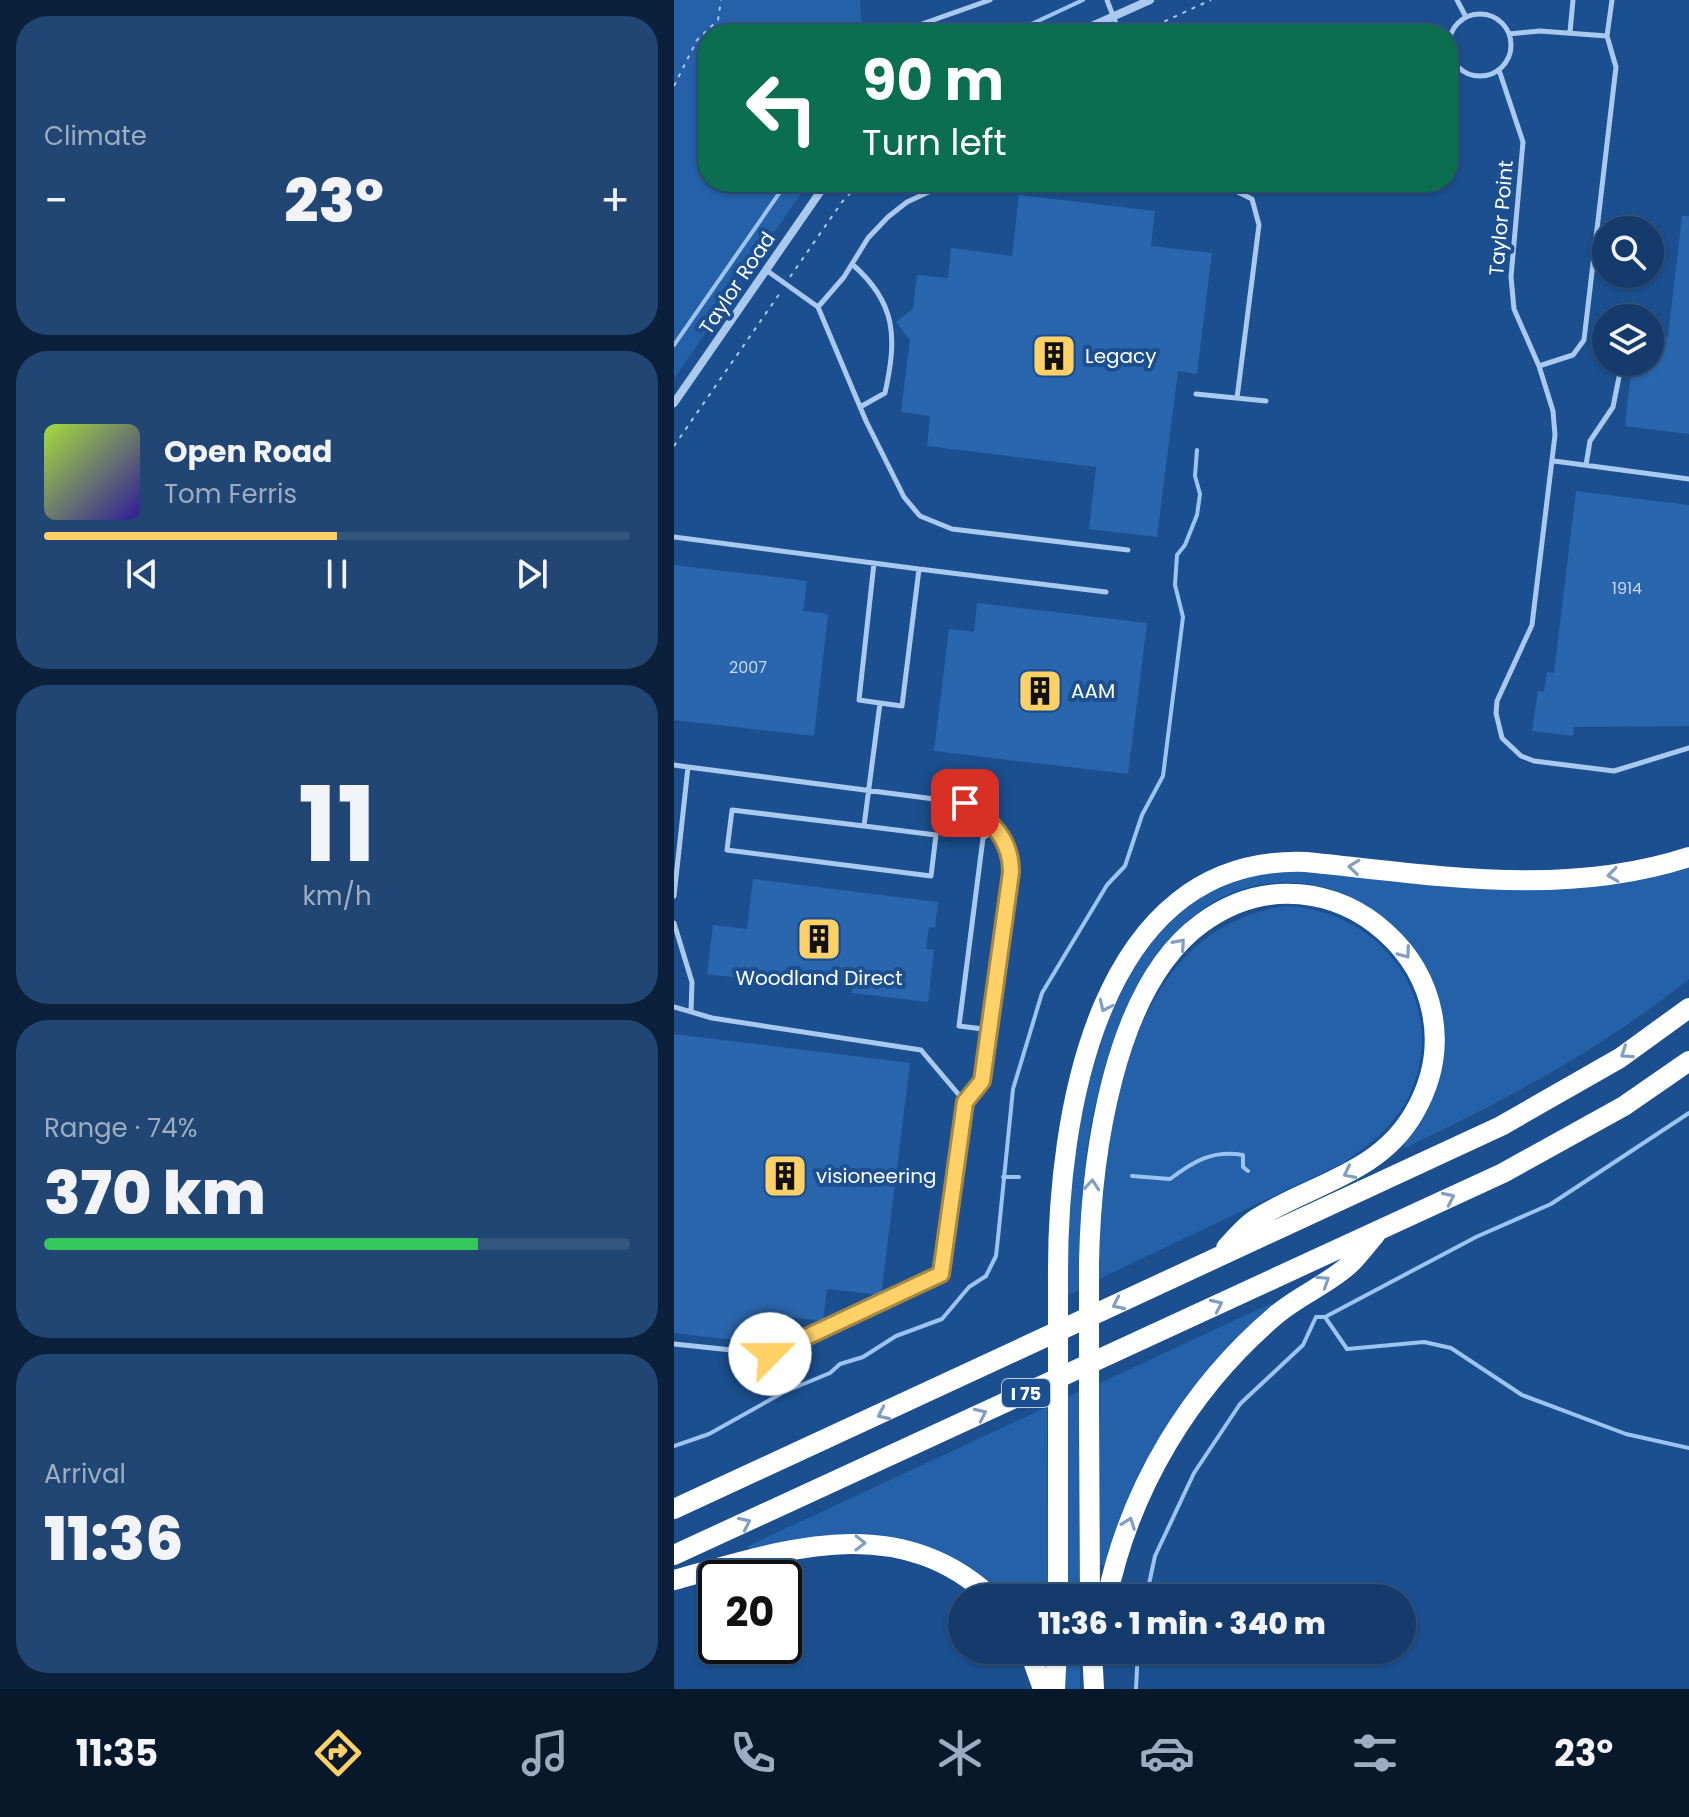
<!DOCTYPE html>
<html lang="en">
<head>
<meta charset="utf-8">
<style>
	:root { --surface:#143b6b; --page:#214673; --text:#f1f3f6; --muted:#9dadc1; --line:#33557e; --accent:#ffd166 }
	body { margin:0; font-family:Poppins,sans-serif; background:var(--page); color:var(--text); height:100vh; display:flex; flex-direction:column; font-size:30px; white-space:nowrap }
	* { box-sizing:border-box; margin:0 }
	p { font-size:26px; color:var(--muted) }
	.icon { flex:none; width:44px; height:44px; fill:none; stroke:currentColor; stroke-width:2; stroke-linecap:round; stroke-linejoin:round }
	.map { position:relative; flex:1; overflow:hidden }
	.panel { display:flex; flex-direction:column; gap:16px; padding:16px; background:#0b203b; width:674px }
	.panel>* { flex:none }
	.top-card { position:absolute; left:24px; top:24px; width:760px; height:168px; border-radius:32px; box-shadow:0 2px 6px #0004,0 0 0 2px var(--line); background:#0b6e4f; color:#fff; overflow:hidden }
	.fabs { position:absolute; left:918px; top:216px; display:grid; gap:16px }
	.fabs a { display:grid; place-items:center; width:72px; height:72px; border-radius:50%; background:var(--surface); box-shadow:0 2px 6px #0004,0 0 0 2px var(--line); font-size:40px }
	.speed { position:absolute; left:24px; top:1560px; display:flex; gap:16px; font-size:40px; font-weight:700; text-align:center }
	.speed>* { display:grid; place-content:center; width:104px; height:104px; border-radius:50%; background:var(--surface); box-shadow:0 2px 6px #0004,0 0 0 2px var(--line); line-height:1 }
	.speed .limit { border:4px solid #111; border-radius:12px; background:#fff; color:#111 }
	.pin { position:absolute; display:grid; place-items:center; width:68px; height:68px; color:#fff; margin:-34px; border-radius:16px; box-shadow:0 4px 12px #0006 }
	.me { position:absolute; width:88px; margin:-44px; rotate:67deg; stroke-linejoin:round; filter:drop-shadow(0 0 6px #0008) }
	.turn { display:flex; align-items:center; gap:28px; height:168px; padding:0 32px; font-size:36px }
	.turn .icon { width:104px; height:104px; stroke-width:2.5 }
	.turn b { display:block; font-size:56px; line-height:68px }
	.big { font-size:60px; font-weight:800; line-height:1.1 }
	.panel .widget { flex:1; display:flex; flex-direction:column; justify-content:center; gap:12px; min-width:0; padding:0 28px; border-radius:32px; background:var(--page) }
	.panel .dial { align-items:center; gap:0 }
	.dial b { font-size:104px; line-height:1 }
	.song { display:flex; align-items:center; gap:24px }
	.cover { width:96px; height:96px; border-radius:12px; background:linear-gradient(135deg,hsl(80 70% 55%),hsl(250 70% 35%)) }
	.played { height:8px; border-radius:4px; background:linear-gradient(90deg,var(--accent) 50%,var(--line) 50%) }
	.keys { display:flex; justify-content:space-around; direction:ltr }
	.heat { display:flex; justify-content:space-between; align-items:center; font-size:44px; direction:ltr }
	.charge { height:12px; border-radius:6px; background:linear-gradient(90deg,#34c759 74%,var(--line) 0) }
	.trip { position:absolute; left:274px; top:1584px; width:468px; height:80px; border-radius:40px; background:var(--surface); box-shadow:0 2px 6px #0004,0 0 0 2px var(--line); font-weight:800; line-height:80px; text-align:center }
	.tabs { display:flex; height:128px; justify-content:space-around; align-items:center; background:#08182b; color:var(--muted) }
	.tabs .icon { width:56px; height:56px }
	.tabs .selected { color:var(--accent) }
	.tabs b { font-size:36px; color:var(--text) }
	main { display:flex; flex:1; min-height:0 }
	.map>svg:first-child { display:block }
</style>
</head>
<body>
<main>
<section class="panel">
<div class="widget"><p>Climate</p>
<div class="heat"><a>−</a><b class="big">23°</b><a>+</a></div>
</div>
<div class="widget">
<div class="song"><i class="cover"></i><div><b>Open Road</b><p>Tom Ferris</p></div></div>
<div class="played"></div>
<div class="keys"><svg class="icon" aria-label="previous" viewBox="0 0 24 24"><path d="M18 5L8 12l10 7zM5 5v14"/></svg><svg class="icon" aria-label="pause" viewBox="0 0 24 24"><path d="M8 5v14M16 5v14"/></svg><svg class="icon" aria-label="next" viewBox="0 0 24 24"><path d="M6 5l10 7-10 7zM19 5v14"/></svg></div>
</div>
<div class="widget dial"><b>11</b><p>km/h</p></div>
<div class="widget"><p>Range · 74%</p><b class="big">370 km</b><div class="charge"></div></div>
<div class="widget"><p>Arrival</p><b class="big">11:36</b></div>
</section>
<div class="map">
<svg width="1015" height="1689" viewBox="0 0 1015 1689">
	<rect width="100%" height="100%" fill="#1b4f8f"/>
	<path fill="#2461a8" d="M 0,0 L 186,0 L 188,34 L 34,34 L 34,182 L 135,182 L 0,379 Z
		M 1015,865 L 1015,979 C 923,1052 835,1098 731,1148 L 729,1143 C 739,1128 751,1114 758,1097 C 767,1075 767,1055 766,1032 C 759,897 598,831 505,930 C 488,947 478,970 467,991 C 409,1096 407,1174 406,1290 L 391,1296 L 393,1222 L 408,1091 L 441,1001 L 457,971 L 487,927 L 532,889 L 603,869 L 807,887 Z
		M 612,906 C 709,910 779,1005 734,1098 C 720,1126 695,1146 669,1163 L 425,1279 C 426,1146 447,928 612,906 Z
		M 598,1303 L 599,1308 C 572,1333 543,1358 520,1387 C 478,1438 457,1505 432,1565 L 425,1565 L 424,1384 Z
		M 406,1391 L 406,1598 L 391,1598 L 391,1398 Z
		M 373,1407 L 374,1598 L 328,1598 L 293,1567 L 124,1539 L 75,1550 L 74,1546 Z
		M 391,1650 L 406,1650 L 406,1689 L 391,1689 Z"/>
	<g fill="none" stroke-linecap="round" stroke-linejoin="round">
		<path stroke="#9cc4f0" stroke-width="4" d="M 336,34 L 409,0
			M 0,345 L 113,182
			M 458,1176 L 496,1179 C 520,1161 538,1150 569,1155 L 569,1167 L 574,1171
			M 329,1177 L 345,1177
			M 651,1317 L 673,1349 L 750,1342 L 777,1348 L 848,1395 L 952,1434 L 1015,1448
			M 0,1446 L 35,1434 L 110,1392 L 156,1373 L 166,1364 L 189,1357 L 222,1336 L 268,1319 L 295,1287 L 312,1276 L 322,1256 L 324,1238 L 339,1089 L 368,993 L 433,885 L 451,866 L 468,815 L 489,776 L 509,617 L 501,585 L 503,555 L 511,545 L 523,515 L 526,494 L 521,476 L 523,450
			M 472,1598 L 481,1556 L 520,1473 L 566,1404 L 629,1345 L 642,1317 L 651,1317 L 802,1237 L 877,1204 L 1015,1113
			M 462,1689 L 464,1650"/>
	</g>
	<path fill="#2a66ad" d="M 345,195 L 481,211 L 477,246 L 538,253 L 523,374 L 504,371 L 483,537 L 415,529 L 422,467 L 253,446 L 256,416 L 227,412 L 236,340 L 222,322 L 239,309 L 243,275 L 274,278 L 277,248 L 338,256 Z
		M 1008,216 L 1015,216 L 1015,434 L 951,426 L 958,362 L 976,362 L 976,334 L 994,337 Z
		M 902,491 L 1015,505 L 1015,726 L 900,727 L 899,736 L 858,731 L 864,691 L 870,692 L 873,672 L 880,673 Z
		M 0,565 L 133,581 L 129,611 L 154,614 L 140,736 L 0,720 Z
		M 303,603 L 473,623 L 454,774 L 260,751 L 275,629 L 300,632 Z
		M 79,879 L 264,902 L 261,928 L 255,927 L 252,949 L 260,950 L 254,1002 L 178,993 L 179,984 L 156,981 L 156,987 L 131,984 L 132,977 L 108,974 L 106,983 L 33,974 L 39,925 L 73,929 Z
		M 0,1034 L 236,1063 L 207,1295 L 153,1289 L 149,1321 L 106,1316 L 102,1345 L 0,1333 Z"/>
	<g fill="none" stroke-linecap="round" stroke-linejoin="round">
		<path stroke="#a9c9ee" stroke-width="2" stroke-dasharray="4 6" stroke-linecap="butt" d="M 463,34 L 537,0
			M 0,86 L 23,40 L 44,20 L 47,0
			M 116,277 L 168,202 L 187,182
			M 0,446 L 106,293"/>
		<path stroke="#a9c9ee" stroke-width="5" d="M 433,0 L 446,34
			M 783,0 L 792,17
			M775 45a31 31 0 1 1 62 0a31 31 0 1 1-62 0Z
			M 896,32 L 899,0
			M 233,34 L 231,30 L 316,0
			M 835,34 L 866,31 L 933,36 L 938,0
			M 825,70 L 849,142 L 837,277 L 840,309 L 865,366 L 879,411 L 881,435 L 858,625 L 823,701 L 822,713 L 828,738 L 847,756 L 860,761 L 940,771 L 1015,748
			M 490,182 L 538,188 L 550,183
			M 550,185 L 578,199 L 585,225 L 563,398
			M 178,264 C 223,303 223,338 211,393 L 186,407
			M 92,270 L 144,307 L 192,421 L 230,497 L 246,516 L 278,529 L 454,550
			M 144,307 L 170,277 L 194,238 L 214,217 L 233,202 L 276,182
			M 865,366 L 899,355 L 910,340 L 942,67 L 933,36
			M 522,394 L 592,401
			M 880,461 L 1015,479
			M 912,465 L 916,441 L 939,407 L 948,362
			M 0,537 L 245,569
			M 200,563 L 185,700 L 206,703
			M 0,765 L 14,767
			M 190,826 L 58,810 L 53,850 L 257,876 L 262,835 L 190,826 L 206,703 L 228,706 L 245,569 L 432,592
			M 0,896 L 14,767 L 291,803 C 317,820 337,839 337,872 L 308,1081 L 291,1102
			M 0,923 L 18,982 L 17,1011
			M 0,1007 L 38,1018 L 247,1050 L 291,1102 L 267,1274 L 96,1354 L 0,1344
			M 317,1030 L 285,1026 L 309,838 L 322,828"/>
		<path stroke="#a9c9ee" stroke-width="8" d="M 400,34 L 476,0
			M 0,403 L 153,182"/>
		<path stroke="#fff" stroke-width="20" d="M 415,1263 C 417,1161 438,988 528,923 C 655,830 819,977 740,1113 C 705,1174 637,1184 582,1219 C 571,1226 561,1238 552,1248
			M 384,1277 C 383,1119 422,854 632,862 C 761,875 889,898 1015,857
			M 415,1414 L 416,1598
			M 0,1509 L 827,1126 L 946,1058 L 1015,1008
			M 0,1555 L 829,1173 L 950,1106 L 1015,1061
			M 0,1580 C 110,1550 223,1509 318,1598
			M 384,1598 L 384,1428
			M 433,1598 C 456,1488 516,1388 602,1315 C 624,1296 658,1282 677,1263 C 686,1254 693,1244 701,1235
			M 355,1650 L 369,1689
			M 418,1650 L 420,1689
			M 381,1689 L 383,1650"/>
		<path stroke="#fff" stroke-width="20" d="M 415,1263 L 415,1414
			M 384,1277 L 384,1428"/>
	</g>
	<defs><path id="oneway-chevron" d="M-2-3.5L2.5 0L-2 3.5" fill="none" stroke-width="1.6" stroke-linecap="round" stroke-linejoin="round" transform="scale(2)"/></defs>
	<g stroke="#829ec1">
		<use href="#oneway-chevron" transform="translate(680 867) rotate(-174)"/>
		<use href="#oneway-chevron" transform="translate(939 875) rotate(172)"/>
		<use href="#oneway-chevron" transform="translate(506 944) rotate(-49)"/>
		<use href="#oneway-chevron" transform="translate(731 953) rotate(54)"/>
		<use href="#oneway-chevron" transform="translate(431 1006) rotate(115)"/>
		<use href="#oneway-chevron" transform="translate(952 1053) rotate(146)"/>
		<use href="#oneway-chevron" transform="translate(675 1173) rotate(153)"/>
		<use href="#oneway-chevron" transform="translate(418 1185) rotate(-85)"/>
		<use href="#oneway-chevron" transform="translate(775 1198) rotate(-25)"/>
		<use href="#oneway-chevron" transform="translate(650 1281) rotate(-33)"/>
		<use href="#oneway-chevron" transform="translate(444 1304) rotate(155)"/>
		<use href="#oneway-chevron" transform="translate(543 1305) rotate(-25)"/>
		<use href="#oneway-chevron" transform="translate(209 1414) rotate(155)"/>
		<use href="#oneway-chevron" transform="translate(307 1414) rotate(-25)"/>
		<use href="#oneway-chevron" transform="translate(71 1523) rotate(-25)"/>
		<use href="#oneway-chevron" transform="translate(455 1523) rotate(-70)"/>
		<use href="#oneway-chevron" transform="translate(186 1543) rotate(1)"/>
	</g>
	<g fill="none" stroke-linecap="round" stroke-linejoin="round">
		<g stroke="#a68842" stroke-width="20">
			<path id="route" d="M 96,1354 L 267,1274 L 291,1102 L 308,1081 L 337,872 C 337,839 317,820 291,803"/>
		</g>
		<use href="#route" stroke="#ffd166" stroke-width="14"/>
	</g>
	<defs>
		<g id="building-square" transform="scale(2.3)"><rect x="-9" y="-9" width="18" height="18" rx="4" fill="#ffd166" stroke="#1b4f8f"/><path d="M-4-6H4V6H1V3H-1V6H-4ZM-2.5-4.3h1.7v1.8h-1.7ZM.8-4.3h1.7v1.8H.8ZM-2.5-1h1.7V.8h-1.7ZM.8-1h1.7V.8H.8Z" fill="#111"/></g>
	</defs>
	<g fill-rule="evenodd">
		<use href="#building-square" x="380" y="356"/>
		<use href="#building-square" x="366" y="691"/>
		<use href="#building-square" x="145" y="939"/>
		<use href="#building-square" x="111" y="1176"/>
	</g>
	<g text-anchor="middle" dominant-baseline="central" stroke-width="8" stroke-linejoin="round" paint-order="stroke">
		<g font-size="16" fill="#cad9ea">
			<text x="953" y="588">1914</text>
			<text x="74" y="667">2007</text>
		</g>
		<rect fill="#1b4f8f" stroke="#bbcadd" stroke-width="2" x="328" y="1379" width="48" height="28" rx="6"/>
		<g font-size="18" font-weight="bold" fill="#fff">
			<text x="352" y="1393">I 75</text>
		</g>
		<g font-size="20" fill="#fff" stroke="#1b4f8f">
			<text transform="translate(827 218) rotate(-85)">Taylor Point</text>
			<text transform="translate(63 283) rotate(-56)">Taylor Road</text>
		</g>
		<g font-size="20" fill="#fff" stroke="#1b4f8f" text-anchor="start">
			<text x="411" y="356">Legacy</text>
			<text x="397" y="691">AAM</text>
			<text x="145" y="978" text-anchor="middle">Woodland Direct</text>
			<text x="142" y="1176">visioneering</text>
		</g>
	</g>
</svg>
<div class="fabs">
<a><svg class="icon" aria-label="search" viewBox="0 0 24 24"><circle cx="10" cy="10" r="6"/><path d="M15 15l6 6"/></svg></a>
<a><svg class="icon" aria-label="layers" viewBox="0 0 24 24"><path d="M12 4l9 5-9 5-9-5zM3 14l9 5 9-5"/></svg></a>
</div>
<div class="speed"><div class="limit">20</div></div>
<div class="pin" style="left:291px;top:803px;background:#d93025"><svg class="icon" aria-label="arrive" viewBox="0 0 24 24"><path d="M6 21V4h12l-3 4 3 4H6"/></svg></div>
<svg class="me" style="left:96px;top:1354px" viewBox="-20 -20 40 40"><circle r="19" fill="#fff"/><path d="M0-13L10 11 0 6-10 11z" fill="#ffd166"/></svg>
<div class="trip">11:36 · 1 min · 340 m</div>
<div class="top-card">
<div class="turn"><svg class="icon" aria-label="left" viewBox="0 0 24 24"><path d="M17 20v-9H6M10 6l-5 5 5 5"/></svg><div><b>90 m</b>Turn left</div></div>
</div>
</div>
</main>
<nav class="tabs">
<b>11:35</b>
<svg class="icon selected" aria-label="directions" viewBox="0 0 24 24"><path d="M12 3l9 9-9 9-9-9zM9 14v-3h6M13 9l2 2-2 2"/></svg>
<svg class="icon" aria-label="music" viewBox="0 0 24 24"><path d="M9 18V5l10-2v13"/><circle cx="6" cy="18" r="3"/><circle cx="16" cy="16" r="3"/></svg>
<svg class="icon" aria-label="phone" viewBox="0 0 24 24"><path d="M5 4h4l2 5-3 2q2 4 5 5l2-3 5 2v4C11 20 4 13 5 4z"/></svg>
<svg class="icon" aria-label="climate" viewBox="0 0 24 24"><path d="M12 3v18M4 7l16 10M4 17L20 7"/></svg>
<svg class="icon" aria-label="car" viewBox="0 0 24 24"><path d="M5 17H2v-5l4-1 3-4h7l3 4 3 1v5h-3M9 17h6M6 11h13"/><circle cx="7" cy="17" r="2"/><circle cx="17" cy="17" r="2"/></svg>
<svg class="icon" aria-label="filters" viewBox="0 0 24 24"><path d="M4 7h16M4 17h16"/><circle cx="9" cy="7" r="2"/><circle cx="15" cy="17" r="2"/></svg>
<b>23°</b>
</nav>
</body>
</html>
